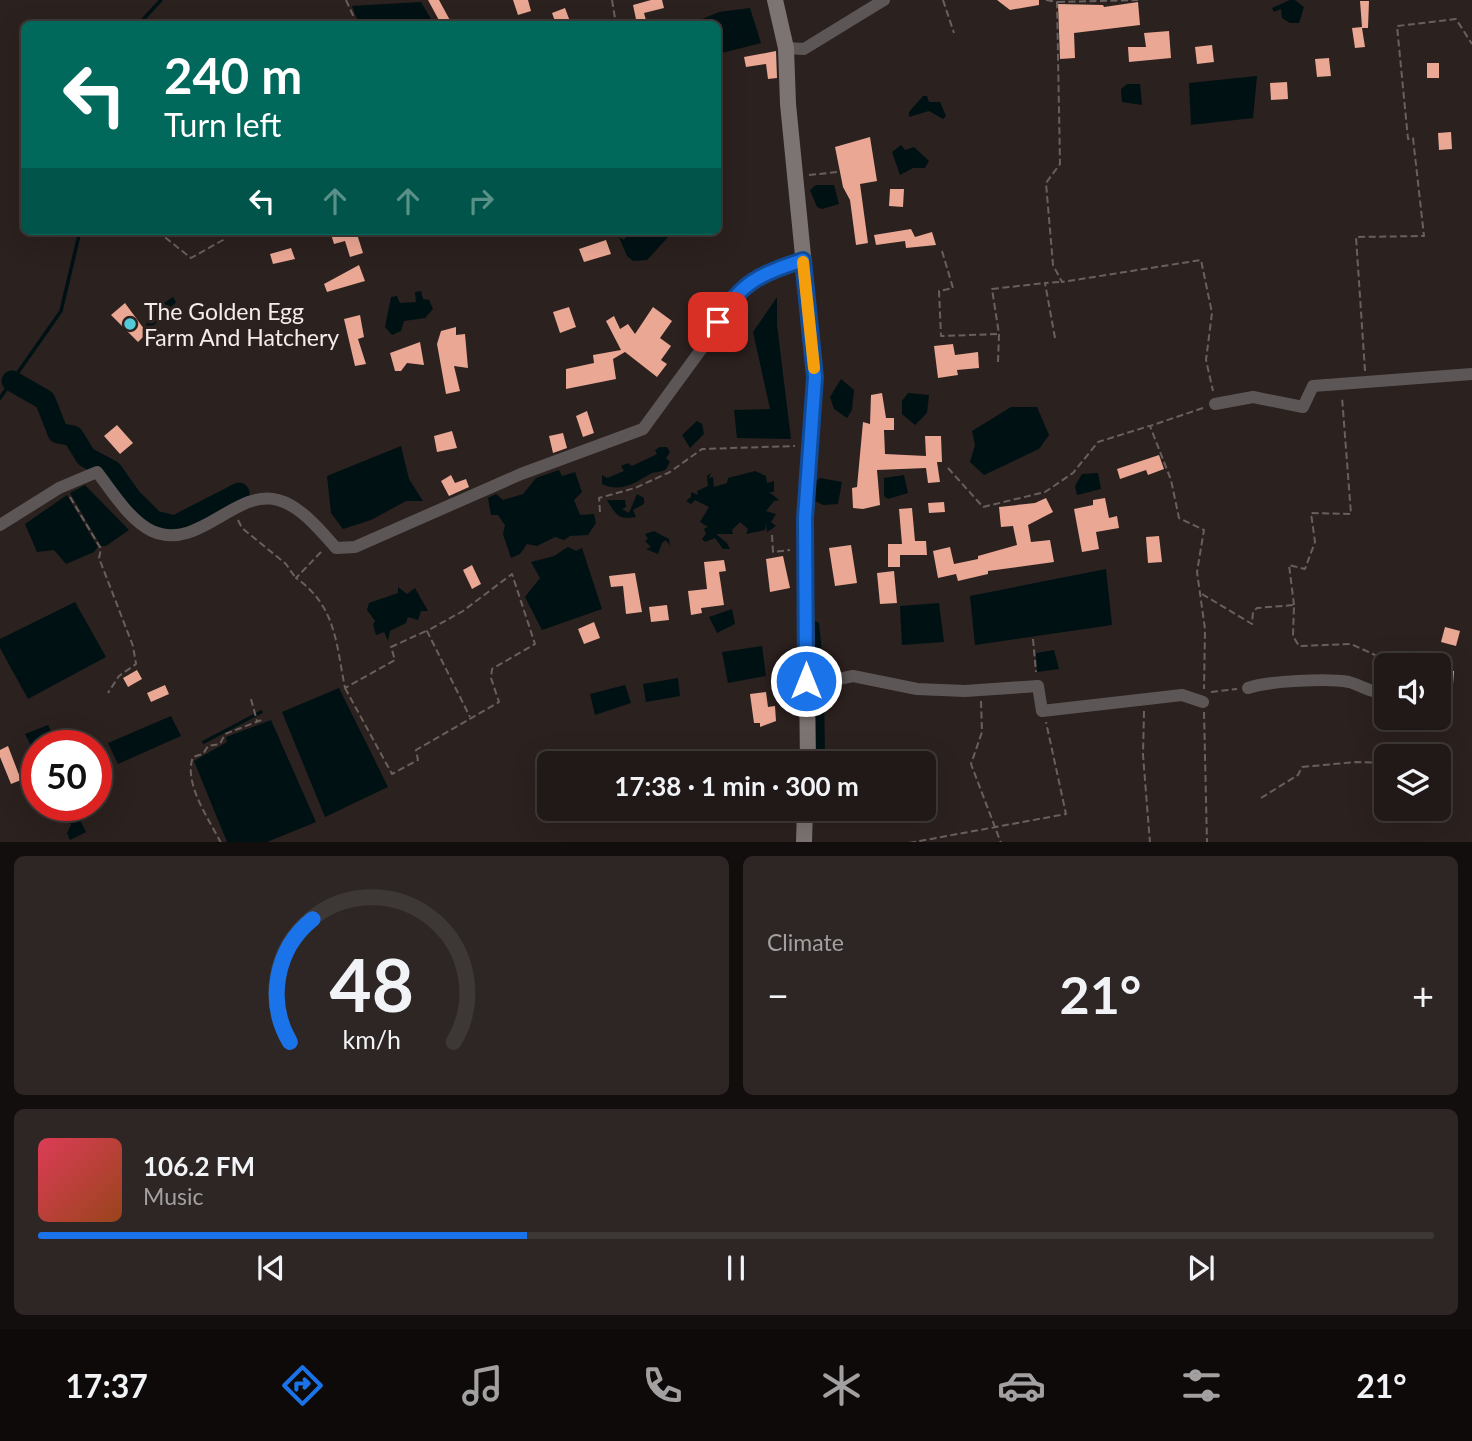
<!DOCTYPE html>
<html lang="en">
<head>
<meta charset="utf-8">
<style>
	:root { --surface:#201917; --page:#2d2624; --text:#f1f3f6; --muted:#a2a0a1; --line:#3d3836; --accent:#1a73e8 }
	body { margin:0; font-family:Lato,sans-serif; background:var(--page); color:var(--text); height:100vh; display:flex; flex-direction:column; font-size:26px; white-space:nowrap }
	* { box-sizing:border-box; margin:0 }
	p { font-size:23px; color:var(--muted) }
	.icon { flex:none; width:38px; height:38px; fill:none; stroke:currentColor; stroke-width:2; stroke-linecap:round; stroke-linejoin:round }
	.map { position:relative; height:842px; overflow:hidden }
	.drawer { display:flex; flex-direction:column; gap:14px; padding:14px; background:#120e0d; flex:1 }
	.drawer>* { flex:none }
	.banner { position:absolute; left:21px; top:21px; width:700px; height:214px; border-radius:10px; box-shadow:0 7px 28px #0002,0 0 0 2px var(--line); background:#00695c; color:#fff; overflow:hidden }
	.controls { position:absolute; left:1374px; top:653px; display:grid; gap:14px }
	.controls a { display:grid; place-items:center; width:77px; height:77px; border-radius:10px; background:var(--surface); box-shadow:0 7px 28px #0002,0 0 0 2px var(--line); font-size:35px }
	.speed { position:absolute; left:21px; top:730px; display:flex; gap:14px; font-size:35px; font-weight:700; text-align:center }
	.speed>* { display:grid; place-content:center; width:91px; height:91px; border-radius:50%; background:var(--surface); box-shadow:0 7px 28px #0002,0 0 0 2px var(--line); line-height:1 }
	.speed .limit { border:10px solid #d22; background:#fff; color:#111 }
	.pin { position:absolute; display:grid; place-items:center; width:60px; height:60px; color:#fff; margin:-30px; border-radius:14px; box-shadow:0 4px 10px #0006 }
	.me { position:absolute; width:77px; margin:-38px; rotate:0deg; stroke-linejoin:round; filter:drop-shadow(0 0 5px #0008) }
	.turn { display:flex; align-items:center; gap:24px; height:147px; padding:0 28px; font-size:32px }
	.turn .icon { width:91px; height:91px; stroke-width:2.5 }
	.turn b { display:block; font-size:49px; line-height:60px }
	.lanes { display:flex; align-items:center; height:66px; padding:0 28px; background:#0003; justify-content:center; gap:35px; direction:ltr }
	.lanes .off { opacity:.35 }
	.big { font-size:52px; font-weight:700; line-height:1.1 }
	.drawer .widget { flex:1; display:flex; flex-direction:column; justify-content:center; gap:10px; min-width:0; padding:0 24px; border-radius:10px; background:var(--page) }
	.drawer .dial { align-items:center; gap:0 }
	.dial svg { height:182px; overflow:visible; fill:none; stroke:var(--line); stroke-width:7; stroke-linecap:round; text-anchor:middle }
	.dial text { fill:var(--text); stroke:none }
	.song { display:flex; align-items:center; gap:21px }
	.cover { width:84px; height:84px; border-radius:10px; background:linear-gradient(135deg,hsl(350 70% 55%),hsl(20 70% 35%)) }
	.played { height:7px; border-radius:4px; background:linear-gradient(90deg,var(--accent) 35%,var(--line) 35%) }
	.keys { display:flex; justify-content:space-around; direction:ltr }
	.heat { display:flex; justify-content:space-between; align-items:center; font-size:38px; direction:ltr }
	.drawer .tiles { flex:1; display:grid; gap:14px; grid-template-columns:1fr 1fr }
	.widget:last-child { grid-column:span 2 }
	.trip { position:absolute; left:537px; top:751px; width:399px; height:70px; border-radius:10px; background:var(--surface); box-shadow:0 7px 28px #0002,0 0 0 2px var(--line); font-weight:700; line-height:70px; text-align:center }
	.tab-bar { display:flex; height:112px; justify-content:space-around; align-items:center; background:#0d0a09; color:var(--muted) }
	.tab-bar .icon { width:49px; height:49px }
	.tab-bar .selected { color:var(--accent) }
	.tab-bar b { font-size:32px; color:var(--text) }
	.map>svg:first-child { display:block }
</style>
</head>
<body>
<div class="map">
<svg width="1472" height="843" viewBox="0 0 1472 843">
	<rect width="100%" height="100%" fill="#2b211f"/>
	<path fill="#001114" d="M 1290,0 L 1295,0 L 1304,7 L 1299,23 L 1290,23 L 1282,18 L 1281,9 L 1274,12 L 1272,8 Z
		M 421,2 L 434,24 L 359,24 L 352,6 Z
		M 750,8 L 761,43 L 718,54 L 718,24 L 690,24 L 719,12 Z
		M 1257,76 L 1253,118 L 1191,125 L 1189,83 Z
		M 1127,84 L 1140,84 L 1142,105 L 1122,102 L 1121,89 Z
		M 923,96 L 927,96 L 929,102 L 940,102 L 946,116 L 943,119 L 929,111 L 909,117 L 909,112 Z
		M 901,145 L 905,150 L 914,147 L 929,161 L 925,168 L 913,168 L 900,175 L 892,152 Z
		M 816,185 L 834,185 L 839,204 L 822,209 L 817,207 L 810,190 Z
		M 629,231 L 668,231 L 670,235 L 647,260 L 633,261 L 627,256 L 619,237 L 624,240 Z
		M 421,291 L 423,299 L 429,300 L 433,309 L 425,318 L 404,321 L 401,331 L 392,335 L 385,327 L 391,297 L 397,296 L 400,303 L 416,302 L 415,292 Z
		M 173,297 L 176,302 C 170,310 155,327 146,329 C 146,314 161,305 173,297 Z
		M 777,297 L 777,325 L 791,439 L 737,438 L 734,410 L 770,409 L 753,332 Z
		M 841,379 L 854,390 L 852,410 L 847,418 L 834,409 L 830,397 Z
		M 908,393 L 929,395 L 927,413 L 915,425 L 902,414 L 902,401 Z
		M 1011,407 L 1037,407 L 1049,435 L 1039,449 L 984,475 L 970,462 L 975,445 L 972,431 Z
		M 697,421 L 702,424 L 704,434 L 690,448 L 682,435 Z
		M 401,446 L 409,479 L 423,501 L 406,501 L 371,520 L 343,529 L 331,513 L 327,476 Z
		M 660,447 L 667,447 L 670,452 L 666,458 L 670,462 L 666,469 C 661,473 656,471 650,474 C 635,483 620,493 602,484 L 602,475 L 607,478 L 624,471 L 621,466 L 628,463 L 632,466 L 657,454 L 655,450 Z
		M 559,470 L 562,476 L 575,472 L 582,492 L 574,500 L 580,515 L 594,514 L 596,523 L 588,535 L 570,536 L 564,540 L 555,537 L 537,546 L 527,544 L 520,554 L 511,558 L 503,534 L 505,525 L 498,515 L 491,515 L 488,498 L 496,494 L 503,500 L 523,494 L 536,478 Z
		M 755,471 L 766,476 L 767,483 L 774,481 L 774,492 L 769,492 L 779,500 L 774,501 L 766,511 L 776,514 L 771,522 L 776,526 L 767,532 L 766,523 L 765,530 L 746,534 L 748,529 L 740,522 L 732,530 L 733,534 L 716,534 L 727,543 L 730,549 L 723,549 L 715,538 L 705,542 L 702,539 L 706,534 L 704,529 L 708,527 L 700,522 L 709,507 L 695,500 L 691,504 L 686,501 L 691,497 L 691,492 L 698,495 L 697,491 L 708,486 L 707,476 L 711,473 L 709,478 L 713,477 L 714,487 L 727,483 L 728,478 Z
		M 1098,473 L 1101,489 L 1077,495 L 1075,486 L 1082,474 Z
		M 904,475 L 908,493 L 888,499 L 884,496 L 884,478 Z
		M 820,478 L 842,482 L 838,504 L 823,505 L 812,499 L 812,485 Z
		M 85,485 L 129,530 L 106,546 L 101,546 L 70,493 Z
		M 637,494 L 644,498 L 644,504 L 633,510 L 636,517 C 618,520 616,515 607,500 L 625,500 L 626,507 L 622,509 L 629,513 Z
		M 67,495 L 98,547 L 94,552 L 66,564 L 54,550 L 37,552 L 25,524 Z
		M 654,531 L 669,539 L 670,546 L 666,540 L 662,543 L 658,554 L 646,549 L 651,547 L 645,541 L 648,539 L 645,534 Z
		M 568,547 L 576,551 L 582,548 L 602,609 L 542,630 L 525,597 L 540,578 L 531,562 L 554,556 Z
		M 1106,569 L 1112,625 L 975,645 L 970,596 Z
		M 398,587 L 407,594 L 415,588 L 428,611 L 421,611 L 418,620 L 408,617 L 406,623 L 390,631 L 388,641 L 384,632 L 376,635 L 373,624 L 375,621 L 367,610 L 369,603 L 398,593 Z
		M 75,602 L 106,657 L 28,699 L 0,648 L 0,639 Z
		M 939,603 L 944,642 L 902,645 L 900,606 Z
		M 732,609 L 735,624 L 717,633 L 709,617 Z
		M 812,620 L 819,623 L 825,681 L 815,681 Z
		M 762,646 L 766,676 L 728,683 L 722,652 Z
		M 1054,650 L 1059,669 L 1037,672 L 1036,653 Z
		M 678,678 L 680,696 L 646,702 L 643,684 Z
		M 625,685 L 631,703 L 595,715 L 590,694 Z
		M 824,686 L 825,763 L 813,763 L 815,689 Z
		M 339,688 L 388,787 L 325,817 L 282,712 Z
		M 171,716 L 181,736 L 118,764 L 108,743 Z
		M 271,720 L 316,822 L 267,842 L 227,842 L 194,761 L 227,742 L 226,737 Z
		M 48,725 L 58,745 L 37,746 L 37,758 L 25,734 Z
		M 778,753 L 779,763 L 732,763 L 731,758 Z
		M 71,805 L 81,805 L 85,812 L 78,816 L 86,832 L 70,840 L 67,833 L 71,825 L 63,809 Z"/>
	<g fill="none" stroke-linecap="round" stroke-linejoin="round">
		<path stroke="#001114" stroke-width="3.5" d="M 139,24 L 161,0
			M 0,398 L 61,311 L 80,231
			M 204,742 L 261,712"/>
		<path stroke="#001114" stroke-width="21" d="M 12,381 L 45,400 L 58,433 L 73,436 L 86,457 L 112,471 L 131,498 L 154,521 L 175,526 L 239,493"/>
	</g>
	<path fill="#eaa793" d="M 428,0 L 439,0 L 452,24 L 441,24 Z
		M 513,0 L 528,0 L 531,11 L 518,15 Z
		M 651,0 L 662,0 L 664,8 L 644,13 L 647,24 L 637,24 L 633,5 Z
		M 997,0 L 1039,0 L 1039,5 L 1010,10 Z
		M 1360,1 L 1369,1 L 1368,28 L 1362,28 L 1365,47 L 1355,48 L 1352,28 L 1362,27 Z
		M 1138,2 L 1140,25 L 1074,33 L 1075,58 L 1060,59 L 1058,4 L 1103,5 L 1104,7 Z
		M 565,8 L 571,24 L 556,24 L 552,13 Z
		M 1169,31 L 1171,58 L 1129,62 L 1128,47 L 1146,47 L 1144,33 Z
		M 1212,45 L 1214,62 L 1197,64 L 1195,47 Z
		M 776,51 L 777,78 L 768,79 L 766,64 L 746,67 L 744,57 Z
		M 1329,58 L 1331,76 L 1317,77 L 1315,59 Z
		M 1427,63 L 1439,63 L 1439,78 L 1427,78 Z
		M 1287,82 L 1288,99 L 1271,100 L 1270,83 Z
		M 1451,132 L 1452,149 L 1439,150 L 1438,133 Z
		M 870,137 L 877,181 L 860,184 L 868,243 L 856,245 L 850,200 L 843,187 L 835,147 Z
		M 890,189 L 904,189 L 903,207 L 889,206 Z
		M 911,229 L 915,237 L 932,232 L 936,245 L 906,248 L 905,241 L 876,245 L 874,235 Z
		M 330,231 L 356,231 L 363,253 L 350,257 L 345,241 L 334,244 Z
		M 606,240 L 611,254 L 584,262 L 579,249 Z
		M 291,248 L 295,259 L 273,264 L 270,254 Z
		M 359,265 L 365,281 L 327,292 L 324,284 Z
		M 125,303 L 147,333 L 138,342 L 111,315 Z
		M 569,307 L 576,327 L 560,333 L 553,312 Z
		M 653,307 L 672,321 L 660,338 L 671,346 L 661,360 L 667,364 L 657,377 L 625,352 L 613,359 L 616,379 L 566,389 L 566,369 L 594,363 L 593,355 L 621,350 L 606,321 L 614,316 L 620,329 L 628,324 L 635,334 Z
		M 360,315 L 364,337 L 358,339 L 366,364 L 355,366 L 344,319 Z
		M 456,327 L 456,335 L 465,334 L 468,368 L 454,366 L 460,391 L 446,394 L 437,344 L 441,331 Z
		M 420,342 L 424,365 L 407,363 L 401,371 L 395,371 L 390,353 Z
		M 953,344 L 955,355 L 978,352 L 979,368 L 957,370 L 958,375 L 938,378 L 934,346 Z
		M 882,393 L 886,418 L 894,418 L 894,430 L 884,430 L 885,454 L 926,456 L 925,436 L 941,436 L 942,462 L 937,462 L 940,482 L 928,483 L 926,468 L 877,470 L 880,505 L 863,509 L 853,508 L 852,488 L 857,487 L 863,422 L 870,424 L 871,395 Z
		M 587,411 L 594,433 L 583,437 L 576,416 Z
		M 117,425 L 133,443 L 120,454 L 104,436 Z
		M 452,431 L 457,448 L 437,452 L 434,436 Z
		M 563,433 L 567,448 L 553,453 L 549,436 Z
		M 1159,455 L 1164,469 L 1148,475 L 1146,470 L 1120,479 L 1117,469 Z
		M 451,475 L 455,483 L 466,479 L 469,487 L 449,496 L 441,481 Z
		M 1046,498 L 1053,512 L 1028,525 L 1031,542 L 1050,540 L 1054,562 L 988,571 L 988,574 L 958,581 L 956,574 L 938,578 L 933,551 L 950,547 L 954,564 L 978,559 L 978,556 L 1017,545 L 1013,526 L 1001,527 L 999,507 L 1035,503 Z
		M 1105,498 L 1109,518 L 1117,516 L 1119,528 L 1096,532 L 1099,549 L 1082,552 L 1074,509 L 1093,505 L 1093,500 Z
		M 944,502 L 945,512 L 929,513 L 928,503 Z
		M 912,508 L 915,541 L 926,541 L 927,555 L 900,555 L 900,567 L 888,567 L 888,544 L 902,544 L 899,509 Z
		M 1159,536 L 1162,562 L 1148,563 L 1146,537 Z
		M 851,545 L 857,583 L 835,586 L 829,548 Z
		M 783,556 L 790,588 L 770,592 L 766,559 Z
		M 724,560 L 726,571 L 719,572 L 724,605 L 701,608 L 702,613 L 691,615 L 688,591 L 707,589 L 704,562 Z
		M 472,565 L 481,584 L 472,589 L 463,570 Z
		M 894,571 L 897,603 L 880,604 L 877,573 Z
		M 635,573 L 642,612 L 626,614 L 623,586 L 611,587 L 609,576 Z
		M 667,605 L 669,620 L 651,622 L 649,607 Z
		M 594,622 L 600,638 L 584,644 L 578,629 Z
		M 1445,627 L 1460,631 L 1456,646 L 1441,642 Z
		M 1438,668 L 1454,671 L 1453,684 L 1438,680 Z
		M 137,670 L 142,679 L 128,687 L 123,678 Z
		M 165,685 L 169,694 L 151,702 L 147,693 Z
		M 766,692 L 768,707 L 775,706 L 776,721 L 760,727 L 760,723 L 754,723 L 750,694 Z
		M 8,746 L 21,780 L 11,784 L 0,757 L 0,750 Z"/>
	<g fill="none" stroke-linecap="round" stroke-linejoin="round">
		<path stroke="#69605e" stroke-width="2" stroke-dasharray="7 3.5" stroke-linecap="butt" d="M 346,0 L 357,24
			M 612,0 L 616,24
			M 943,0 L 954,33
			M 1046,0 L 1057,2 L 1060,164 L 1046,183 L 1053,265 L 1062,282 L 1201,260 L 1212,313 L 1206,360 L 1213,391
			M 1058,2 L 1138,0
			M 809,175 L 837,172
			M 157,231 L 191,258 L 223,240 L 227,231
			M 942,251 L 953,288 L 939,291 L 941,336 L 999,334
			M 1055,338 L 1045,283 L 1061,282
			M 998,362 L 999,334 L 992,289 L 1045,283
			M 1365,371 L 1356,237 L 1424,236 L 1413,138 L 1408,139 L 1397,26 L 1456,19 L 1472,44
			M 1203,408 L 1150,426 L 1171,480 L 1179,518 L 1204,530 L 1197,572 L 1205,629 L 1204,689
			M 948,468 L 983,507 L 1045,492 L 1073,473 L 1098,442 L 1149,426
			M 70,497 L 101,549 L 99,558 L 133,646 L 136,664 L 119,676 L 108,693
			M 600,512 L 599,498 L 635,488 L 670,472 L 702,449 L 795,446
			M 238,520 L 242,528 L 286,564 L 295,577
			M 772,535 L 773,552 L 790,550
			M 321,552 L 296,578 C 336,606 336,643 345,688 L 395,660 L 391,647 L 426,631
			M 1202,594 L 1252,624 L 1253,612 L 1257,608 L 1294,605 L 1293,636 L 1299,646 L 1351,644 L 1375,655 L 1418,663
			M 1294,605 L 1289,565 L 1305,569 L 1315,542 L 1311,513 L 1351,514 L 1342,397
			M 1033,639 L 1036,672
			M 345,688 L 392,774 L 418,760 L 416,750 L 499,702 L 491,678 L 492,669 L 535,644 L 512,574 L 463,611 L 427,631 L 470,717
			M 1211,692 L 1237,689
			M 251,699 L 257,721
			M 981,701 L 982,732 L 971,764 L 1001,843
			M 1144,711 L 1143,755 L 1150,843
			M 1204,712 L 1207,843
			M 1261,798 L 1298,775 L 1302,767 L 1356,762 L 1386,763
			M 221,843 C 209,819 183,783 193,757 L 203,754 L 208,746 L 220,744 L 225,734 L 264,719
			M 909,843 L 1066,814 L 1046,722"/>
		<path stroke="#5c5756" stroke-width="12" d="M 786,48 L 804,49 L 884,0
			M 1215,404 L 1253,397 L 1303,407 L 1313,386 L 1472,374
			M 0,525 L 59,488 L 97,472 C 112,491 129,520 152,531 C 199,552 235,488 278,500 C 301,506 321,531 336,548 L 355,547 L 521,474 L 643,429 L 708,340 L 727,305 L 758,275 L 803,260
			M 806,681 L 824,682 L 853,676 L 917,689 L 965,691 L 1038,686 L 1042,711 L 1182,695 L 1203,702
			M 1248,688 C 1268,681 1328,678 1349,682 C 1361,685 1374,695 1386,691"/>
		<path stroke="#7c7472" stroke-width="16" d="M 775,0 L 786,48 L 788,104 L 815,377 L 805,518 L 808,763
			M 804,843 L 805,808"/>
	</g>
	<g fill="none" stroke-linecap="round" stroke-linejoin="round">
		<g stroke="#114b97" stroke-width="18">
			<path id="route" d="M 718,322 C 740,282 761,274 803,260 L 815,377 L 805,518 L 806,681"/>
		</g>
		<use href="#route" stroke="#1a73e8" stroke-width="12"/>
		<path stroke="#f59e0b" stroke-width="12" d="M 803,262 L 814,368"/>
	</g>
	<circle fill="#52cbd9" stroke="#2b211f" stroke-width="2.5" cx="130" cy="324" r="7"/>
	<g text-anchor="middle" dominant-baseline="central" stroke-width="7" stroke-linejoin="round" paint-order="stroke">
		<g font-size="23" fill="#f4edeb" stroke="#2b211f" text-anchor="start">
			<text x="144" y="311">The Golden Egg<tspan x="144" dy="26">Farm And Hatchery</tspan></text>
		</g>
	</g>
</svg>
<div class="controls">
<a><svg class="icon" aria-label="sound" viewBox="0 0 24 24"><path d="M4 9h4l5-4v14l-5-4H4zM17 9q2 3 0 6"/></svg></a>
<a><svg class="icon" aria-label="layers" viewBox="0 0 24 24"><path d="M12 4l9 5-9 5-9-5zM3 14l9 5 9-5"/></svg></a>
</div>
<div class="speed"><div class="limit">50</div></div>
<div class="pin" style="left:718px;top:322px;background:#d93025"><svg class="icon" aria-label="arrive" viewBox="0 0 24 24"><path d="M6 21V4h12l-3 4 3 4H6"/></svg></div>
<svg class="me" style="left:806px;top:681px" viewBox="-20 -20 40 40"><circle r="17" fill="#1a73e8" stroke="#fff" stroke-width="3"/><path d="M0-11L8 9 0 5-8 9z" fill="#fff"/></svg>
<div class="trip">17:38 · 1 min · 300 m</div>
<div class="banner">
<div class="turn"><svg class="icon" aria-label="left" viewBox="0 0 24 24"><path d="M17 20v-9H6M10 6l-5 5 5 5"/></svg><div><b>240 m</b>Turn left</div></div>
<div class="lanes"><svg class="icon" aria-label="left" viewBox="0 0 24 24"><path d="M17 20v-9H6M10 6l-5 5 5 5"/></svg><svg class="icon off" aria-label="ahead" viewBox="0 0 24 24"><path d="M12 20V5M6 11l6-6 6 6"/></svg><svg class="icon off" aria-label="ahead" viewBox="0 0 24 24"><path d="M12 20V5M6 11l6-6 6 6"/></svg><svg class="icon off" aria-label="right" viewBox="0 0 24 24"><path d="M7 20v-9h11M14 6l5 5-5 5"/></svg></div>
</div>
</div>
<section class="drawer">
<div class="tiles">
<div class="widget dial"><svg viewBox="0 0 100 80">
<path d="M14 69A42 42 0 1 1 86 69"/>
<path d="M14 69A42 42 0 0 1 24 15" stroke="#1a73e8"/>
<text x="50" y="56" font-size="32" font-weight="700">48</text>
<text x="50" y="72" font-size="11">km/h</text>
</svg></div>
<div class="widget"><p>Climate</p>
<div class="heat"><a>−</a><b class="big">21°</b><a>+</a></div>
</div>
<div class="widget">
<div class="song"><i class="cover"></i><div><b>106.2 FM</b><p>Music</p></div></div>
<div class="played"></div>
<div class="keys"><svg class="icon" aria-label="previous" viewBox="0 0 24 24"><path d="M18 5L8 12l10 7zM5 5v14"/></svg><svg class="icon" aria-label="pause" viewBox="0 0 24 24"><path d="M8 5v14M16 5v14"/></svg><svg class="icon" aria-label="next" viewBox="0 0 24 24"><path d="M6 5l10 7-10 7zM19 5v14"/></svg></div>
</div>
</div>
</section>
<nav class="tab-bar">
<b>17:37</b>
<svg class="icon selected" aria-label="directions" viewBox="0 0 24 24"><path d="M12 3l9 9-9 9-9-9zM9 14v-3h6M13 9l2 2-2 2"/></svg>
<svg class="icon" aria-label="music" viewBox="0 0 24 24"><path d="M9 18V5l10-2v13"/><circle cx="6" cy="18" r="3"/><circle cx="16" cy="16" r="3"/></svg>
<svg class="icon" aria-label="phone" viewBox="0 0 24 24"><path d="M5 4h4l2 5-3 2q2 4 5 5l2-3 5 2v4C11 20 4 13 5 4z"/></svg>
<svg class="icon" aria-label="climate" viewBox="0 0 24 24"><path d="M12 3v18M4 7l16 10M4 17L20 7"/></svg>
<svg class="icon" aria-label="car" viewBox="0 0 24 24"><path d="M5 17H2v-5l4-1 3-4h7l3 4 3 1v5h-3M9 17h6M6 11h13"/><circle cx="7" cy="17" r="2"/><circle cx="17" cy="17" r="2"/></svg>
<svg class="icon" aria-label="filters" viewBox="0 0 24 24"><path d="M4 7h16M4 17h16"/><circle cx="9" cy="7" r="2"/><circle cx="15" cy="17" r="2"/></svg>
<b>21°</b>
</nav>
</body>
</html>
